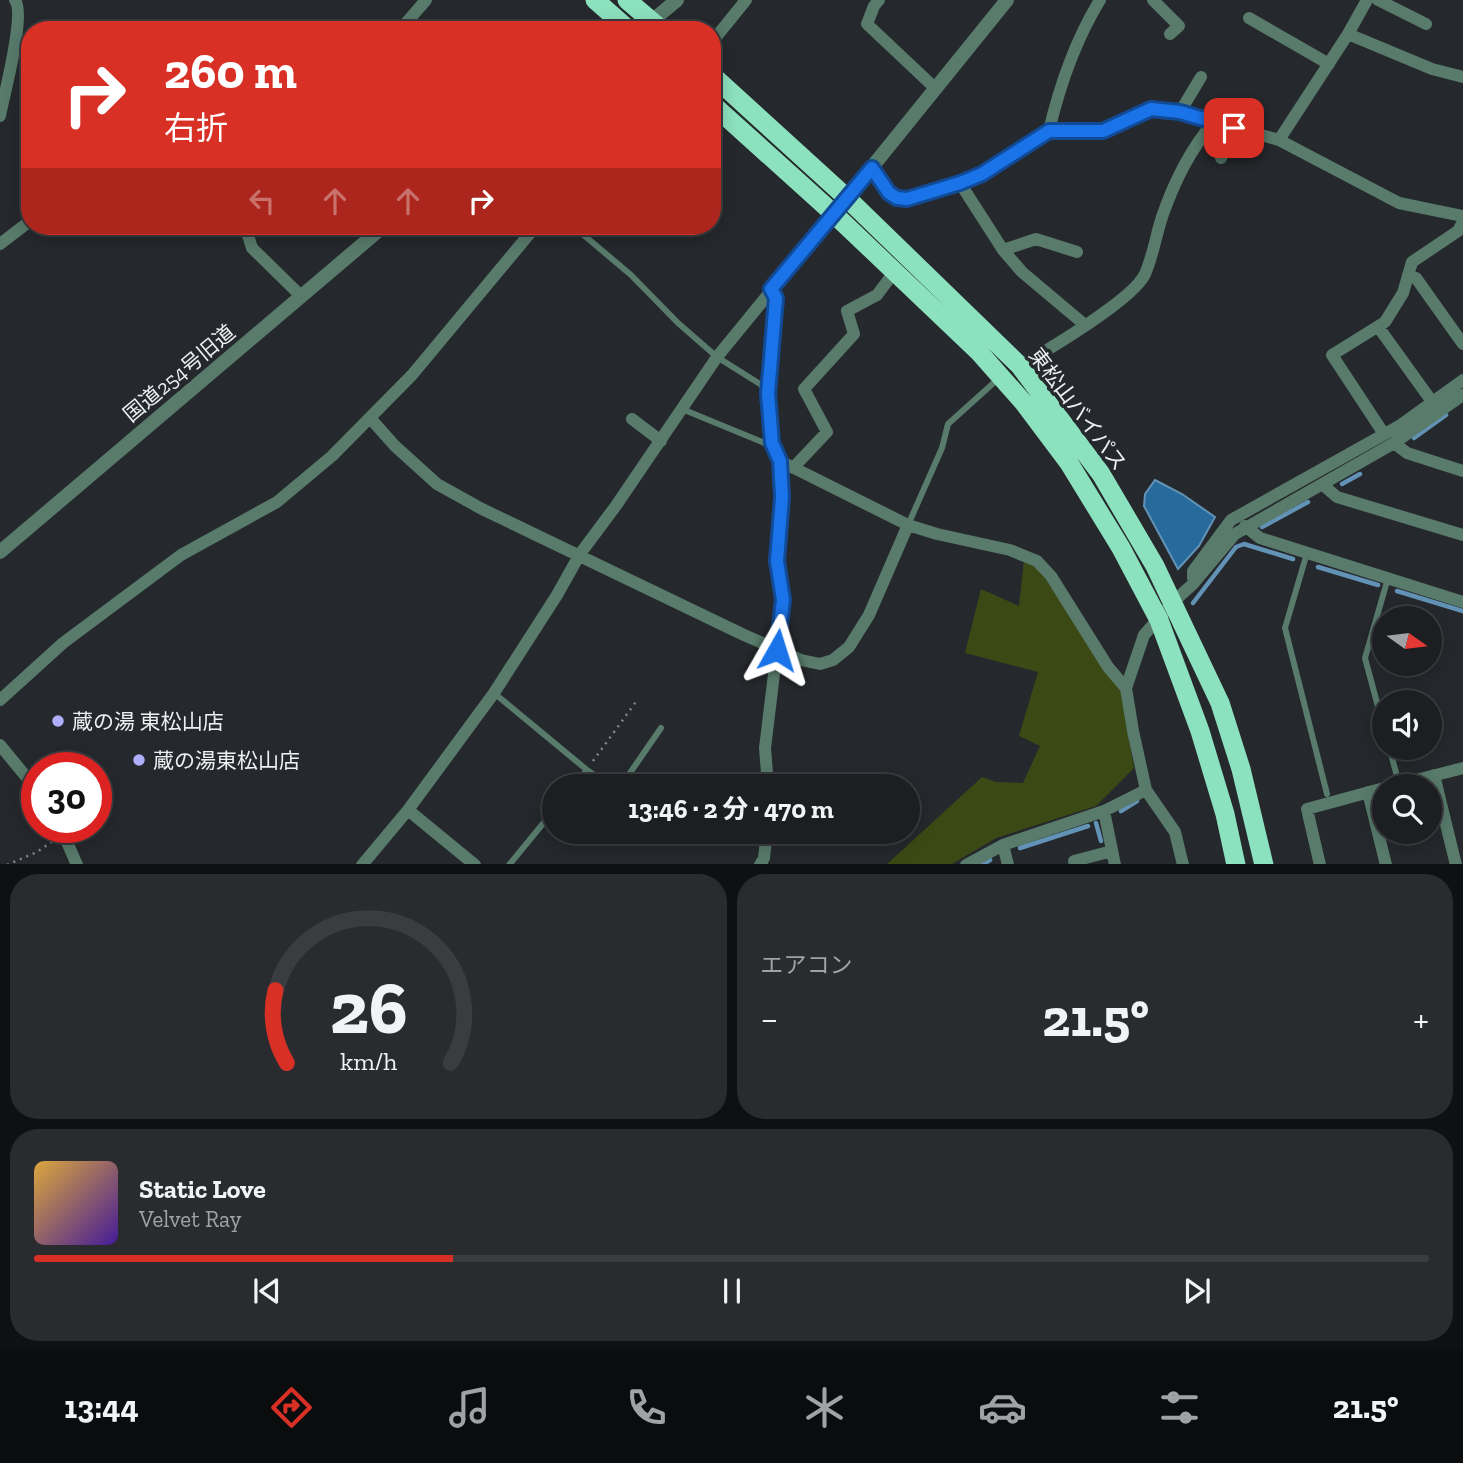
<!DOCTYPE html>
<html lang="ja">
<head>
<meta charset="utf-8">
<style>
	:root { --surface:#1c1e21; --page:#292b2e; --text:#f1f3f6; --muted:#a0a2a5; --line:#3a3c3f; --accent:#d93025 }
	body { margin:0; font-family:"Zilla Slab","Noto Sans JP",serif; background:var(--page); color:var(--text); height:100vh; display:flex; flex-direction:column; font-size:26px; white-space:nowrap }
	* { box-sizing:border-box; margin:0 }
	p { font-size:23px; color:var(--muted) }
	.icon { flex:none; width:38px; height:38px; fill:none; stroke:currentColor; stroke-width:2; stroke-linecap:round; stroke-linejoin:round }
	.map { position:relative; height:864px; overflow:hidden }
	.panel { display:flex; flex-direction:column; gap:10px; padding:10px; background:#0f1012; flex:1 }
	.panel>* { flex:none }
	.guide { position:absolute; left:21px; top:21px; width:700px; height:214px; border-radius:28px; box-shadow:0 4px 18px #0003,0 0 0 2px var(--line); background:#d93025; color:#fff; overflow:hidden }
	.needle { width:46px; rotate:104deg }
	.controls { position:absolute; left:1372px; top:606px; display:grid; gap:14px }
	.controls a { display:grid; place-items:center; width:70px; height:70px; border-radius:50%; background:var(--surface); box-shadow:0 4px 18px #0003,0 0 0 2px var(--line); font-size:35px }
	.speed { position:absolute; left:21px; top:752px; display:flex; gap:14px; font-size:35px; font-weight:700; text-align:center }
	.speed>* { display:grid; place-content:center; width:91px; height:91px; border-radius:50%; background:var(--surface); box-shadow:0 4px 18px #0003,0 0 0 2px var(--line); line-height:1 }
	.speed .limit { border:10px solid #d22; background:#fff; color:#111 }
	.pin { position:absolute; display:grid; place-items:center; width:60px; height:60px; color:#fff; margin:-30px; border-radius:14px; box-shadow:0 4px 10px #0006 }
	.me { position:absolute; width:77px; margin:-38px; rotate:6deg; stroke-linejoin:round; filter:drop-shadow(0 0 5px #0008) }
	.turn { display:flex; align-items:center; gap:24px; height:147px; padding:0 28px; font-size:32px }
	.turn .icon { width:91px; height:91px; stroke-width:2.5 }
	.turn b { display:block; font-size:49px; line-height:60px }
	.lanes { display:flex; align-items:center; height:66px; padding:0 28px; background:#0003; justify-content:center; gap:35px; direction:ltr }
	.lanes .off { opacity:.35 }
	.big { font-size:52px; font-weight:700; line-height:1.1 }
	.panel .tile { flex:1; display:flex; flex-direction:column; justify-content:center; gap:10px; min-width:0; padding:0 24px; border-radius:28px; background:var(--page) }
	.panel .dial { align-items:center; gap:0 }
	.dial svg { height:182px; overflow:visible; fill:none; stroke:var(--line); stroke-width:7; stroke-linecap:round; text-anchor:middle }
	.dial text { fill:var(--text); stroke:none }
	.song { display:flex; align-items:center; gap:21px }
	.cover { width:84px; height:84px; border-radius:10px; background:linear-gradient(135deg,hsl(40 70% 55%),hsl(260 70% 35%)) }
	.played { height:7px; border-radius:4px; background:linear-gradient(90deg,var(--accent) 30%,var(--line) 30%) }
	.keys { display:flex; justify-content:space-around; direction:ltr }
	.heat { display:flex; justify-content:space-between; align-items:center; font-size:38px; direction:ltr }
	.panel .tiles { flex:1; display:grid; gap:10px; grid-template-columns:1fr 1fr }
	.tile:last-child { grid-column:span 2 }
	.trip { position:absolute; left:542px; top:774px; width:378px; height:70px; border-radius:35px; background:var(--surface); box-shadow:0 4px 18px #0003,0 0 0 2px var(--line); font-weight:700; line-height:70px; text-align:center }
	.dock { display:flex; height:112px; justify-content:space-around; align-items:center; background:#0b0c0d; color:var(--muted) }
	.dock .icon { width:49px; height:49px }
	.dock .current { color:var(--accent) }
	.dock b { font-size:32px; color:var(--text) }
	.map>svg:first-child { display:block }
</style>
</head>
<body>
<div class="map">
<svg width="1463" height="865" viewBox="0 0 1463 865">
	<rect width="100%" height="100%" fill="#25282c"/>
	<path fill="#3b4a15" d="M 1024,560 L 1035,564 L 1124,693 L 1125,719 L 1134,768 L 1096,806 L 996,838 L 952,864 L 886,865 L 982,777 L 996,782 L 1023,783 L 1040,746 L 1019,736 L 1038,672 L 965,653 L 981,589 L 1019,606 Z"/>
	<path fill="#266b9c" stroke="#6293b6" stroke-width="2" d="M 1155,480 L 1182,494 L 1215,517 L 1199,546 L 1178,569 L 1144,506 L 1145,494 Z"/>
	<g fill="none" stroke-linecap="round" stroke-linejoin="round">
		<path stroke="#6293b6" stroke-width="4.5" d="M 1414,438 L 1446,415
			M 1342,484 L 1360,474
			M 1262,527 L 1308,502
			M 1318,567 L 1378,585
			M 1397,591 L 1463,611
			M 1193,603 L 1236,547 L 1244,544 L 1293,559
			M 1121,811 L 1137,801
			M 1096,823 L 1101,841
			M 1020,848 L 1088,826
			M 982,865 L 990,860"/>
		<path stroke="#85888b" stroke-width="2.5" stroke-dasharray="2 5" stroke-linecap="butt" d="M 593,761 L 638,699
			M 7,865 L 37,852 L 53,841"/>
		<path stroke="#587b6c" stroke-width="6" d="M 573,226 L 631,275 L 678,323 L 717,357 L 760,384 L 768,394
			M 771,289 L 776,298 C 775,316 775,335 773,353 C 769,391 765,424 780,461
			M 682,409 L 774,447
			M 908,525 L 942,448 L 948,424 L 998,379
			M 1307,553 L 1285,628 L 1327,794
			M 494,693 L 587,770 L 610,786
			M 1384,729 L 1365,658 L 1388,578
			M 1389,747 L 1397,776
			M 574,786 L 587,770
			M 621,786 L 661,728
			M 509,865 L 555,809"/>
		<path stroke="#587b6c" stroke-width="12" d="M 879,0 L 874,6 L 867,24 L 936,89
			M 1153,0 L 1179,26 L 1170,34
			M 1378,0 L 1426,24
			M 1249,18 L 1329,64
			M 400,30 L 426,0
			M 1348,34 L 1432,69 L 1463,77
			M 712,42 L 746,0
			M 1180,112 L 1201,77
			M 0,116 C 4,94 26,15 15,0
			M 1049,131 C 1060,84 1075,41 1100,0
			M 1279,140 L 1348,34 L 1367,0
			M 1221,158 L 1234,128
			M 872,168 L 889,193 L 897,198 L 907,199 L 960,183 L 982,174 L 1049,131 L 1103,131 L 1151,109 L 1180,112 L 1279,140 L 1399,203 L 1463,216
			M 960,183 L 1003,250 L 1022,272 L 1085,325
			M 245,226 L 252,248 L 301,296
			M 0,244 L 30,221
			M 1003,250 L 1036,239 L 1077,252
			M 1408,275 L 1416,278 L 1463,344
			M 1379,328 L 1433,403
			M 1020,366 C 1046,351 1134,299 1145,274 C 1153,256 1156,235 1162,217 C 1174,182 1189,151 1213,123
			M 370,418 L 395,446 L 437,484 L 482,509 L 744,635 L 801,660 L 820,664 L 833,660 L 849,647 L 869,615 L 908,525
			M 632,419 L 661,441
			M 1384,434 L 1332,355 L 1385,322 L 1403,293 L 1412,262 L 1458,231 L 1463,222
			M 1394,443 L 1407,453 L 1463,471
			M 780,461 L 908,525 L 937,534 L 1010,550 L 1037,561 L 1051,576 L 1108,667 L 1126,688
			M 793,468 L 827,432 L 804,389 L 854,334 L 847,311 L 877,295 L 895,271
			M 1323,485 L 1337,497 L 1463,535
			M 1245,526 L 1260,538 L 1463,602
			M 1193,578 L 1193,571 L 1231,520 L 1399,426 L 1463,380
			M 0,700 L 63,643 L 181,555 L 277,502 L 332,456 L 412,375 L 536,226
			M 0,745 L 37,790
			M 1434,775 L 1456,865
			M 768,786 L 765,748 L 783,600 L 777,561 L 782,511 L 780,461
			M 1393,786 L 1463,768
			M 1146,790 L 1133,731 L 1126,688 L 1144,635 L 1173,602 L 1193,584 L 1235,534 L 1394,443 L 1463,395
			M 1368,792 L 1386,865
			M 408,810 L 475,865
			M 1104,811 L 1115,865
			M 61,828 L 77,865
			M 1003,845 L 1008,865
			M 362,865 L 408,810 L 494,693 L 557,595 L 580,554 L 615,507 L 717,357 L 847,198
			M 760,865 L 764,858 L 767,831
			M 966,865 L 1003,845 L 1104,811 L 1146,790 L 1175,832 L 1183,865
			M 1075,865 L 1074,861 L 1112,851
			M 1320,865 L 1307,809 L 1384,788"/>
		<path stroke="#587b6c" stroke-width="14" d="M 641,30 L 677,0
			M 847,198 L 1007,0
			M 0,552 L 384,226"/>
		<path stroke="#8ce1be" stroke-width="19" d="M 595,0 L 629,30
			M 627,0 L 662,30
			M 712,75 L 847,198 L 1020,366 L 1101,474 L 1155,566 L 1220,703 L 1241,769 L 1264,865
			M 712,104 L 834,214 L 978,351 L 1024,403 L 1069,463 L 1121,548 L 1159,620 L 1200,731 L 1225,814 L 1236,865"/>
	</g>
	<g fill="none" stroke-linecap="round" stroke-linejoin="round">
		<g stroke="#114b97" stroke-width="18">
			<path id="route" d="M 777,650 L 783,600 L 777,561 L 782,497 L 780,461 L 772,443 L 768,394 L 776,298 L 771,289 L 872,168 L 889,193 L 897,198 L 907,199 L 960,183 L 982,174 L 1049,131 L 1103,131 L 1151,109 L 1180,112 L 1234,128"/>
		</g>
		<use href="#route" stroke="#1a73e8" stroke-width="12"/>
	</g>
	<g fill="#aeaefa" stroke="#25282c" stroke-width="2.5">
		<circle cx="58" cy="721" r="7"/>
		<circle cx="139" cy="760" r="7"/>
	</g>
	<g text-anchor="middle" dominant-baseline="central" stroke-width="7" stroke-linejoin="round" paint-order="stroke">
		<g font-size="21" fill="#edf0f2" stroke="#25282c">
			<text transform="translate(179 373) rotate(-40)">国道254号旧道</text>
			<text transform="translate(1078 409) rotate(53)">東松山バイパス</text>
		</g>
		<g font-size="21" fill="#edf0f2" stroke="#25282c" text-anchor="start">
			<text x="72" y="721">蔵の湯 東松山店</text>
			<text x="153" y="760">蔵の湯東松山店</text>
		</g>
	</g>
</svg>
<div class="controls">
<a><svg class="needle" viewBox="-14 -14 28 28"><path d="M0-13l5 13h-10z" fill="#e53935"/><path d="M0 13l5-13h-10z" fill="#a0a2a5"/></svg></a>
<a><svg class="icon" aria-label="sound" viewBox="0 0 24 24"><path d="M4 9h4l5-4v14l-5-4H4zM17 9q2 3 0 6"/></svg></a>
<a><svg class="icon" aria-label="search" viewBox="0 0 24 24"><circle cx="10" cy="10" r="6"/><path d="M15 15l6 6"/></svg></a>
</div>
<div class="speed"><div class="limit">30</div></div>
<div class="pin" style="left:1234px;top:128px;background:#d93025"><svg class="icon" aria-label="arrive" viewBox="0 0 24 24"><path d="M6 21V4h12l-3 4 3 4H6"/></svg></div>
<svg class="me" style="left:777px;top:650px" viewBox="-20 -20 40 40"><path d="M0-17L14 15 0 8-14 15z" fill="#1a73e8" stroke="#fff" stroke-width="4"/></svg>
<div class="trip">13:46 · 2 分 · 470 m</div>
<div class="guide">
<div class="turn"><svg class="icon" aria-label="right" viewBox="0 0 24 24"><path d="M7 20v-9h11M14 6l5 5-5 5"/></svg><div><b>260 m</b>右折</div></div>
<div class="lanes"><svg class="icon off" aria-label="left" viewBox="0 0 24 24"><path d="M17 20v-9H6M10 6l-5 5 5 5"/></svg><svg class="icon off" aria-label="ahead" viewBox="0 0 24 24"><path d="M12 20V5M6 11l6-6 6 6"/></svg><svg class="icon off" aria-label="ahead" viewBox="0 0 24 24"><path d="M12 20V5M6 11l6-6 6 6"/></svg><svg class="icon" aria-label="right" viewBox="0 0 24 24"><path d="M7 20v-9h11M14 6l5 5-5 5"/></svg></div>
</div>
</div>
<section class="panel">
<div class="tiles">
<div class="tile dial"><svg viewBox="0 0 100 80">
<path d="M14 69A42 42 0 1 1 86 69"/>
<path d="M14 69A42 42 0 0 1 9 37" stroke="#d93025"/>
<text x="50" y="56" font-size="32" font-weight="700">26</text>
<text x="50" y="72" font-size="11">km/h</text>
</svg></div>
<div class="tile"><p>エアコン</p>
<div class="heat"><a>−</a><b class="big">21.5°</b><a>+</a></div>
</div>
<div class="tile">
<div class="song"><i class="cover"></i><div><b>Static Love</b><p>Velvet Ray</p></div></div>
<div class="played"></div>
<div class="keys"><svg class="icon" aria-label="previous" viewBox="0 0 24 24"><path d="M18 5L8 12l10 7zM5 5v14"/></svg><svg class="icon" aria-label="pause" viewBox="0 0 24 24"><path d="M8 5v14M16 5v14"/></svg><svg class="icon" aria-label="next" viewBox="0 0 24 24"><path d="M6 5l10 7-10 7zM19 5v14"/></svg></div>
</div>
</div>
</section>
<nav class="dock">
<b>13:44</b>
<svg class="icon current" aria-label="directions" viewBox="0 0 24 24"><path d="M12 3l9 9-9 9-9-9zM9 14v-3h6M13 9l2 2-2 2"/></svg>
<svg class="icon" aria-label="music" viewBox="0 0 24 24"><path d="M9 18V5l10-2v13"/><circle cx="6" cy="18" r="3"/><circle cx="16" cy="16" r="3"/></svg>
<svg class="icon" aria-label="phone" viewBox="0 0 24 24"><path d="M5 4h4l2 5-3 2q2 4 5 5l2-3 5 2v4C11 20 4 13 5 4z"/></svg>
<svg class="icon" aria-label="climate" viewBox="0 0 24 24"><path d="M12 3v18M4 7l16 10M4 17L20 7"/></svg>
<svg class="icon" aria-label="car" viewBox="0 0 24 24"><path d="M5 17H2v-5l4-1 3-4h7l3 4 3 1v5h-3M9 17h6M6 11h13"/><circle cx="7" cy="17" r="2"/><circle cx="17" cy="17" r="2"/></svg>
<svg class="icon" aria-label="filters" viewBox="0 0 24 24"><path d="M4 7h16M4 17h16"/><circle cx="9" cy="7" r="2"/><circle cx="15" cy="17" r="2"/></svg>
<b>21.5°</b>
</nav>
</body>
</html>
